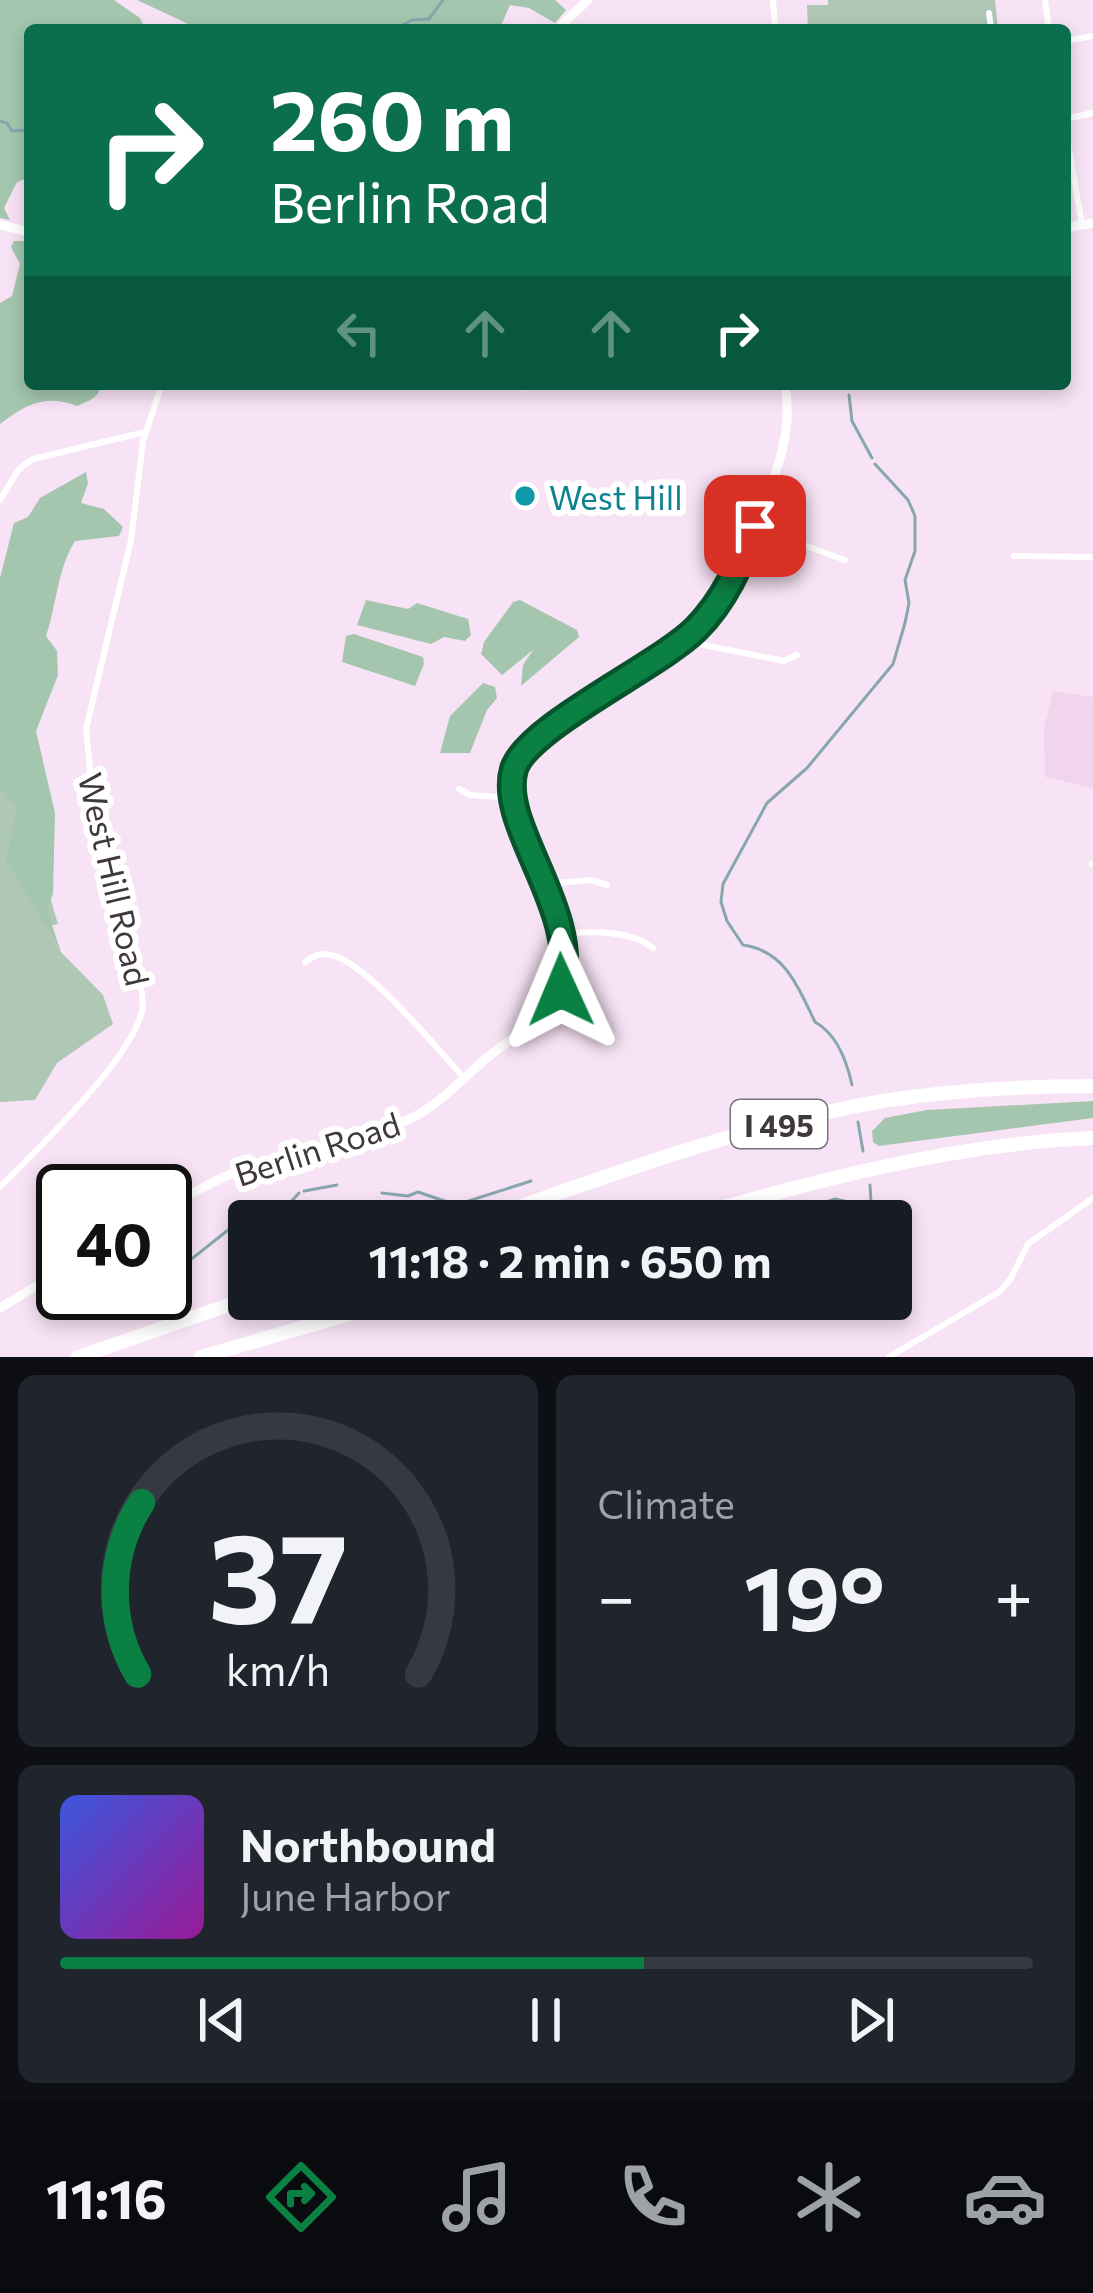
<!DOCTYPE html>
<html lang="en">
<head>
<meta charset="utf-8">
<style>
	:root { --surface:#171b24; --page:#20242c; --text:#f1f3f6; --muted:#9ea1a6; --line:#363941; --accent:#0b8043 }
	body { margin:0; font-family:Commissioner,sans-serif; background:var(--page); color:var(--text); height:100vh; display:flex; flex-direction:column; font-size:45px; white-space:nowrap }
	* { box-sizing:border-box; margin:0 }
	p { font-size:39px; color:var(--muted) }
	.icon { flex:none; width:66px; height:66px; fill:none; stroke:currentColor; stroke-width:2; stroke-linecap:round; stroke-linejoin:round }
	.map { position:relative; height:1357px; overflow:hidden }
	.details { display:flex; flex-direction:column; gap:18px; padding:18px; background:#0d0f14; flex:1 }
	.details>* { flex:none }
	.hud { position:absolute; left:24px; top:24px; width:1047px; height:366px; border-radius:12px; box-shadow:0 6px 18px #0003; background:#0b6e4f; color:#fff; overflow:hidden }
	.speed { position:absolute; left:36px; top:1164px; display:flex; gap:24px; font-size:60px; font-weight:700; text-align:center }
	.speed>* { display:grid; place-content:center; width:156px; height:156px; border-radius:50%; background:var(--surface); box-shadow:0 6px 18px #0003; line-height:1 }
	.speed .limit { border:6px solid #111; border-radius:18px; background:#fff; color:#111 }
	.pin { position:absolute; display:grid; place-items:center; width:102px; height:102px; color:#fff; margin:-51px; border-radius:24px; box-shadow:0 6px 18px #0006 }
	.me { position:absolute; width:132px; margin:-66px; rotate:359deg; stroke-linejoin:round; filter:drop-shadow(0 0 9px #0008) }
	.turn { display:flex; align-items:center; gap:42px; height:252px; padding:0 48px; font-size:54px }
	.turn .icon { width:156px; height:156px; stroke-width:2.5 }
	.turn b { display:block; font-size:84px; line-height:102px }
	.lanes { display:flex; align-items:center; height:114px; padding:0 48px; background:#0003; justify-content:center; gap:60px; direction:ltr }
	.lanes .off { opacity:.35 }
	.big { font-size:90px; font-weight:700; line-height:1.1 }
	.details .widget { flex:1; display:flex; flex-direction:column; justify-content:center; gap:18px; min-width:0; padding:0 42px; border-radius:18px; background:var(--page) }
	.details .dial { align-items:center; gap:0 }
	.dial svg { height:312px; overflow:visible; fill:none; stroke:var(--line); stroke-width:7; stroke-linecap:round; text-anchor:middle }
	.dial text { fill:var(--text); stroke:none }
	.song { display:flex; align-items:center; gap:36px }
	.cover { width:144px; height:144px; border-radius:18px; background:linear-gradient(135deg,hsl(230 70% 55%),hsl(300 70% 35%)) }
	.played { height:12px; border-radius:6px; background:linear-gradient(90deg,var(--accent) 60%,var(--line) 60%) }
	.keys { display:flex; justify-content:space-around; direction:ltr }
	.heat { display:flex; justify-content:space-between; align-items:center; font-size:66px; direction:ltr }
	.details .tiles { flex:1; display:grid; gap:18px; grid-template-columns:1fr 1fr }
	.widget:last-child { grid-column:span 2 }
	.trip { position:absolute; left:228px; top:1200px; width:684px; height:120px; border-radius:12px; background:var(--surface); box-shadow:0 6px 18px #0003; font-weight:700; line-height:120px; text-align:center }
	.menu { display:flex; height:192px; justify-content:space-around; align-items:center; background:#090b0e; color:var(--muted) }
	.menu .icon { width:84px; height:84px }
	.menu .on { color:var(--accent) }
	.menu b { font-size:54px; color:var(--text) }
	.map>svg:first-child { display:block }
</style>
</head>
<body>
<div class="map">
<svg width="1093" height="1357" viewBox="0 0 1093 1357">
	<rect width="100%" height="100%" fill="#f7e3f5"/>
	<path fill="#f0d5ec" d="M 1053,691 L 1093,697 L 1093,788 L 1045,777 L 1044,729 Z"/>
	<path fill="#afc8b6" d="M 828,0 L 995,0 L 998,30 L 808,30 L 807,5 L 828,5 Z
		M 0,729 L 58,924 L 46,927 L 61,952 L 103,995 L 113,1024 L 57,1063 L 35,1100 L 0,1102 Z"/>
	<path fill="#a4c6ae" d="M 0,0 L 114,0 L 140,18 L 144,26 L 140,30 L 30,30 L 30,177 L 17,182 L 4,208 L 10,220 L 0,218 Z
		M 137,0 L 555,0 L 566,10 L 555,23 L 529,8 L 510,5 L 499,30 L 201,30 Z
		M 14,241 L 25,241 L 25,287 L 30,287 L 30,384 L 100,384 C 101,398 88,401 77,406 C 44,394 27,404 0,424 L 0,303 L 12,296 L 20,264 L 11,247 Z
		M 86,472 L 88,483 L 81,503 L 104,509 L 123,527 L 119,536 L 75,541 C 57,570 57,604 46,636 L 57,651 L 58,675 L 36,731 L 55,813 L 53,894 L 47,910 L 61,952 L 6,860 L 17,807 L 0,788 L 0,578 L 14,523 L 28,517 L 40,498 Z
		M 366,600 L 408,609 L 417,603 L 468,619 L 471,635 L 465,641 L 444,637 L 431,644 L 357,625 Z
		M 520,600 L 577,630 L 579,637 L 521,686 L 523,665 L 533,650 L 502,675 L 481,654 L 484,642 L 513,602 Z
		M 354,634 L 423,657 L 424,664 L 415,686 L 342,662 L 346,636 Z
		M 483,683 L 495,687 L 497,698 L 487,710 L 470,753 L 440,753 L 450,716 Z
		M 1093,1101 L 1093,1118 L 879,1146 L 873,1142 L 872,1131 L 885,1118 L 927,1110 Z"/>
	<g fill="none" stroke-linecap="round" stroke-linejoin="round">
		<path stroke="#88a6ae" stroke-width="3" d="M 393,30 L 412,20 L 429,19 L 443,0
			M 0,121 L 7,123 L 12,131 L 30,130
			M 849,395 L 852,421 L 872,458
			M 852,1085 C 847,1062 837,1034 815,1022 C 799,989 786,951 743,945 L 727,921 L 721,902 L 723,884 L 767,803 L 807,768 L 893,664 L 905,623 L 909,603 L 905,580 L 915,551 L 915,516 L 908,500 L 875,464
			M 858,1122 L 863,1151
			M 304,1191 L 337,1185
			M 382,1193 L 408,1196 L 418,1192 L 456,1205 L 531,1181
			M 770,1221 L 835,1199 L 866,1206 L 871,1202 L 870,1185
			M 165,1280 L 242,1219 L 289,1204 L 299,1193
			M 140,1307 L 153,1293"/>
		<path stroke="#fff" stroke-width="6" d="M 773,0 L 775,30
			M 1045,0 L 1049,30
			M 989,13 L 991,28
			M 1065,41 L 1093,36
			M 1065,119 L 1093,113
			M 1065,126 L 1082,225
			M 501,384 L 526,388 L 541,384
			M 0,500 L 19,469 L 33,459 L 145,432
			M 755,527 L 845,560
			M 1014,556 L 1093,557
			M 683,641 L 784,661 L 797,655
			M 459,789 L 470,795 L 513,798
			M 1092,864 L 1093,864
			M 547,884 L 590,880 L 607,885
			M 561,934 C 589,931 630,929 653,948
			M 305,962 C 314,956 320,952 331,955 C 367,962 438,1050 465,1079
			M 0,1187 C 36,1151 132,1058 142,1011 C 144,1002 142,992 140,983 L 95,816 L 86,729 L 131,540 L 143,441 L 162,384
			M 889,1357 L 999,1292 L 1010,1280 L 1028,1244 L 1093,1198"/>
		<path stroke="#fff" stroke-width="9" d="M 556,30 L 588,0
			M 0,225 L 30,232
			M 1065,228 L 1093,223
			M 165,1209 C 191,1194 218,1178 246,1168 C 297,1150 353,1143 403,1122 C 439,1107 460,1080 489,1056 C 511,1039 534,1024 552,1004 C 608,940 485,820 517,762 C 533,735 570,717 595,700 C 692,637 720,618 763,507 C 779,466 793,428 785,384
			M 0,1308 L 63,1270"/>
		<path stroke="#fff" stroke-width="14" d="M 478,1221 C 611,1175 743,1125 883,1101 C 952,1090 1023,1086 1093,1086
			M 674,1221 C 813,1182 948,1144 1093,1138
			M 78,1357 L 249,1298
			M 201,1357 L 401,1299"/>
	</g>
	<g fill="none" stroke-linecap="round" stroke-linejoin="round">
		<g stroke="#07532c" stroke-width="30">
			<path id="route" d="M 561,990 C 582,910 497,826 514,769 C 527,727 659,666 696,629 C 725,600 740,564 755,526"/>
		</g>
		<use href="#route" stroke="#0b8043" stroke-width="21"/>
	</g>
	<circle fill="#0f9aa8" stroke="#fff" stroke-width="4.5" cx="525" cy="496" r="12"/>
	<g text-anchor="middle" dominant-baseline="central" stroke-width="12" stroke-linejoin="round" paint-order="stroke">
		<rect fill="#fff" stroke="#797479" stroke-width="3" x="731" y="1100" width="96" height="48" rx="9"/>
		<g font-size="30" font-weight="bold" fill="#40383f">
			<text x="779" y="1124">I 495</text>
		</g>
		<g font-size="33" fill="#0d838f" stroke="#fff" text-anchor="start">
			<text x="549" y="496">West Hill</text>
		</g>
		<g font-size="33" fill="#40383f" stroke="#fff">
			<text transform="translate(115 879) rotate(77)">West Hill Road</text>
			<text transform="translate(317 1148) rotate(-18)">Berlin Road</text>
		</g>
	</g>
</svg>
<div class="speed"><div class="limit">40</div></div>
<div class="pin" style="left:755px;top:526px;background:#d93025"><svg class="icon" aria-label="arrive" viewBox="0 0 24 24"><path d="M6 21V4h12l-3 4 3 4H6"/></svg></div>
<svg class="me" style="left:561px;top:990px" viewBox="-20 -20 40 40"><path d="M0-17L14 15 0 8-14 15z" fill="#0b8043" stroke="#fff" stroke-width="4"/></svg>
<div class="trip">11:18 · 2 min · 650 m</div>
<div class="hud">
<div class="turn"><svg class="icon" aria-label="right" viewBox="0 0 24 24"><path d="M7 20v-9h11M14 6l5 5-5 5"/></svg><div><b>260 m</b>Berlin Road</div></div>
<div class="lanes"><svg class="icon off" aria-label="left" viewBox="0 0 24 24"><path d="M17 20v-9H6M10 6l-5 5 5 5"/></svg><svg class="icon off" aria-label="ahead" viewBox="0 0 24 24"><path d="M12 20V5M6 11l6-6 6 6"/></svg><svg class="icon off" aria-label="ahead" viewBox="0 0 24 24"><path d="M12 20V5M6 11l6-6 6 6"/></svg><svg class="icon" aria-label="right" viewBox="0 0 24 24"><path d="M7 20v-9h11M14 6l5 5-5 5"/></svg></div>
</div>
</div>
<section class="details">
<div class="tiles">
<div class="widget dial"><svg viewBox="0 0 100 80">
<path d="M14 69A42 42 0 1 1 86 69"/>
<path d="M14 69A42 42 0 0 1 15 25" stroke="#0b8043"/>
<text x="50" y="56" font-size="32" font-weight="700">37</text>
<text x="50" y="72" font-size="11">km/h</text>
</svg></div>
<div class="widget"><p>Climate</p>
<div class="heat"><a>−</a><b class="big">19°</b><a>+</a></div>
</div>
<div class="widget">
<div class="song"><i class="cover"></i><div><b>Northbound</b><p>June Harbor</p></div></div>
<div class="played"></div>
<div class="keys"><svg class="icon" aria-label="previous" viewBox="0 0 24 24"><path d="M18 5L8 12l10 7zM5 5v14"/></svg><svg class="icon" aria-label="pause" viewBox="0 0 24 24"><path d="M8 5v14M16 5v14"/></svg><svg class="icon" aria-label="next" viewBox="0 0 24 24"><path d="M6 5l10 7-10 7zM19 5v14"/></svg></div>
</div>
</div>
</section>
<nav class="menu">
<b>11:16</b>
<svg class="icon on" aria-label="directions" viewBox="0 0 24 24"><path d="M12 3l9 9-9 9-9-9zM9 14v-3h6M13 9l2 2-2 2"/></svg>
<svg class="icon" aria-label="music" viewBox="0 0 24 24"><path d="M9 18V5l10-2v13"/><circle cx="6" cy="18" r="3"/><circle cx="16" cy="16" r="3"/></svg>
<svg class="icon" aria-label="phone" viewBox="0 0 24 24"><path d="M5 4h4l2 5-3 2q2 4 5 5l2-3 5 2v4C11 20 4 13 5 4z"/></svg>
<svg class="icon" aria-label="climate" viewBox="0 0 24 24"><path d="M12 3v18M4 7l16 10M4 17L20 7"/></svg>
<svg class="icon" aria-label="car" viewBox="0 0 24 24"><path d="M5 17H2v-5l4-1 3-4h7l3 4 3 1v5h-3M9 17h6M6 11h13"/><circle cx="7" cy="17" r="2"/><circle cx="17" cy="17" r="2"/></svg>
</nav>
</body>
</html>
